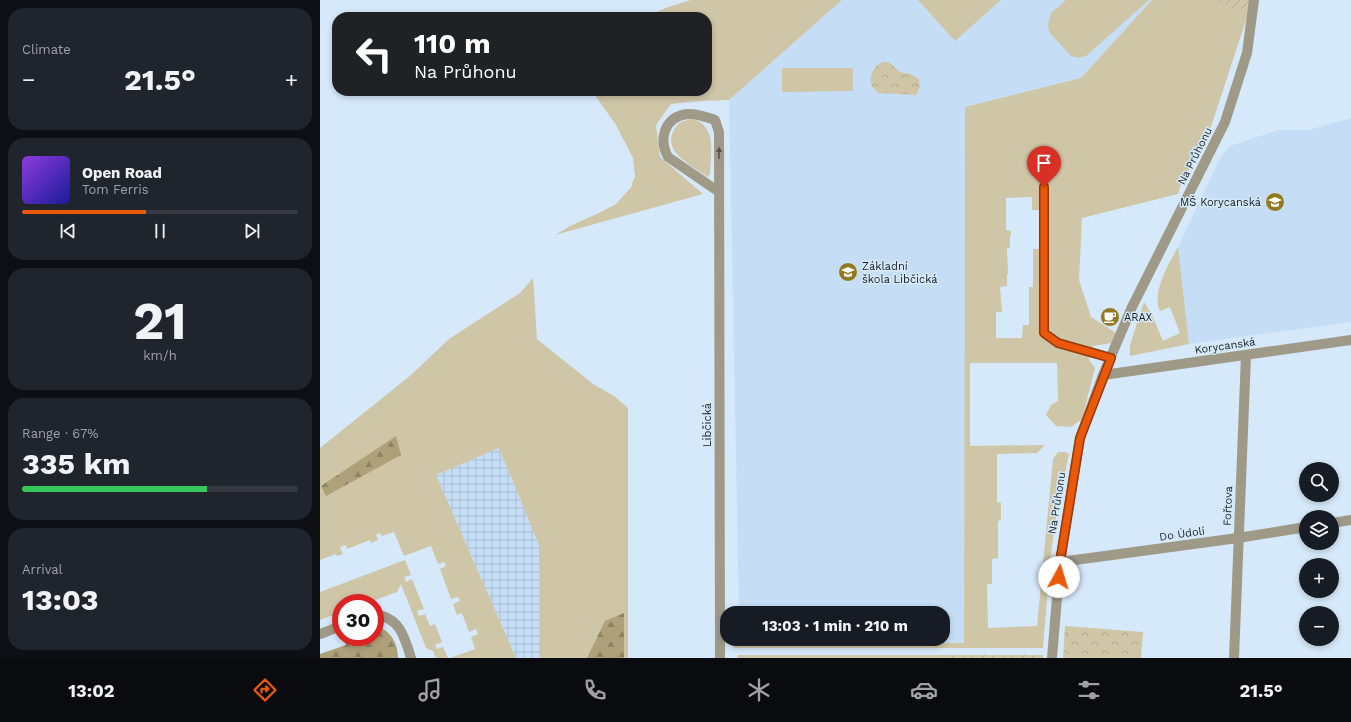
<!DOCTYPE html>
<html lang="en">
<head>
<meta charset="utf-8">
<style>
	:root { --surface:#171b24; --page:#20242c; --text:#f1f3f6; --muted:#9ea1a6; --line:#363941; --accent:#ea580c }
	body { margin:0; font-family:"Work Sans",sans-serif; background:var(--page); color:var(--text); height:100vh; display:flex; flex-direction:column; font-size:15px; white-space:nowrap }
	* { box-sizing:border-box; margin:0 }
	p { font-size:13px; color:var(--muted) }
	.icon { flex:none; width:22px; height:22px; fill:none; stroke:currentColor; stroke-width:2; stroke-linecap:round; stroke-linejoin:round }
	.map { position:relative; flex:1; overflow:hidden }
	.details { display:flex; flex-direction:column; gap:8px; padding:8px; background:#0d0f14; width:320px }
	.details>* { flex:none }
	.guide { position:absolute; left:12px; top:12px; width:380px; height:84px; border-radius:16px; box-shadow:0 2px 6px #0003; background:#202124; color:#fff; overflow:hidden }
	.tools { position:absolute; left:979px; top:462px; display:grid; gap:8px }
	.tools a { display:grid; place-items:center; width:40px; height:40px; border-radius:50%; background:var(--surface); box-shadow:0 2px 6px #0003; font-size:20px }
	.speed { position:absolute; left:12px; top:594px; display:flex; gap:8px; font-size:20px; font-weight:700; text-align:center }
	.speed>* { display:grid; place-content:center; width:52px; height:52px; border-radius:50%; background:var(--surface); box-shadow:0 2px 6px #0003; line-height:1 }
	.speed .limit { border:6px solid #d22; background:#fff; color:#111 }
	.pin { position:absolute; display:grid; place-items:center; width:34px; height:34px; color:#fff; margin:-41px -17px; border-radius:50% 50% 50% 0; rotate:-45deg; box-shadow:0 0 4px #0007 }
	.pin .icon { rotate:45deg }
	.me { position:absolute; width:44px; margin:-22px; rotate:6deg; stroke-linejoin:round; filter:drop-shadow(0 0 3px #0008) }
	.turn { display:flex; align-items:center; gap:14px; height:84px; padding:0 16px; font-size:18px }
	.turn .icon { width:52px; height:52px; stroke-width:2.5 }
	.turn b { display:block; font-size:28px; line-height:34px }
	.big { font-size:30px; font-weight:700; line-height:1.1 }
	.details .card { flex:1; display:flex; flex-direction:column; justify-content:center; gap:6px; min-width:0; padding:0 14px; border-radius:16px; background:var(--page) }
	.details .dial { align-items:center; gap:0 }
	.dial b { font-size:52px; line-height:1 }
	.song { display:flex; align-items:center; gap:12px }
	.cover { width:48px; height:48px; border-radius:6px; background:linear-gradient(135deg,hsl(270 70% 55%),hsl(240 70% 35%)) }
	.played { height:4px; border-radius:2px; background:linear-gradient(90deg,var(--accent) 45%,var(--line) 45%) }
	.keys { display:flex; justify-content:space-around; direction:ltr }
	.heat { display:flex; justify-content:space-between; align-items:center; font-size:22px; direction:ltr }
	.charge { height:6px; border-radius:3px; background:linear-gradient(90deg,#34c759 67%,var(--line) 0) }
	.trip { position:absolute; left:400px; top:606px; width:230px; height:40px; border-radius:16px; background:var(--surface); box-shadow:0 2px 6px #0003; font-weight:700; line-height:40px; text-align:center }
	.tab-bar { display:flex; height:64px; justify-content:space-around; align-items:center; background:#090b0e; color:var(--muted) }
	.tab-bar .icon { width:28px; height:28px }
	.tab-bar .current { color:var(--accent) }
	.tab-bar b { font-size:18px; color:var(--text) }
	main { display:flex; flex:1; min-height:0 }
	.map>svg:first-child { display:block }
</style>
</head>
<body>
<main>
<section class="details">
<div class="card"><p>Climate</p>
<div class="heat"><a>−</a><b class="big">21.5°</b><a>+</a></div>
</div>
<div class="card">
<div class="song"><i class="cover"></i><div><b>Open Road</b><p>Tom Ferris</p></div></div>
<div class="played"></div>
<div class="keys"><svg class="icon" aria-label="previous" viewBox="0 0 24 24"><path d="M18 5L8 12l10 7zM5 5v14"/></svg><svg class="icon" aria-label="pause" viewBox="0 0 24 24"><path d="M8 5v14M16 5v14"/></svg><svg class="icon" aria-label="next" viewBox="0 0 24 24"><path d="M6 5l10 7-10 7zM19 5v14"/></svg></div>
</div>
<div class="card dial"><b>21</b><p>km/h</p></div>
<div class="card"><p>Range · 67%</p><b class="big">335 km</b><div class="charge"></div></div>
<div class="card"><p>Arrival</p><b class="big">13:03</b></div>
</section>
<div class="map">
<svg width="1031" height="658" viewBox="0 0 1031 658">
	<defs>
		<pattern id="industrial-grid" width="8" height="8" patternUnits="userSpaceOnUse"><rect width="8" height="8" fill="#c5def5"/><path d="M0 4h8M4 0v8" fill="none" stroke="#a8bed2"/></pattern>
		<pattern id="forest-firs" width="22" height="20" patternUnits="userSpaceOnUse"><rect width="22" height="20" fill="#aea079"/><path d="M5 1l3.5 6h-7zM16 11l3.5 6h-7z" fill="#8d8263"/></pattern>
		<pattern id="park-crowns" width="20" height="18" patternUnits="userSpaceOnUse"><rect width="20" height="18" fill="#cfc5a7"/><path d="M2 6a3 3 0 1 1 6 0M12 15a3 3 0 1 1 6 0" fill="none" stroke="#b1a990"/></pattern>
		<pattern id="garden-furrows" width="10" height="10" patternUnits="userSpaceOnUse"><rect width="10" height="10" fill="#cfc5a7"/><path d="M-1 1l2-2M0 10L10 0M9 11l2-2" fill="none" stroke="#b1a990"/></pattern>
	</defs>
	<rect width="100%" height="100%" fill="#d6e9fa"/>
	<path fill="#c5def5" d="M 522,0 L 832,0 L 761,78 L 645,107 L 644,643 L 427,643 L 424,639 L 623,639 L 623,613 L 419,613 L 409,100 Z
		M 1031,118 L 1031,322 L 869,344 L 858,247 L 901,156 L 910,146 L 958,130 L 988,130 Z"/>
	<path fill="url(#industrial-grid)" d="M 179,448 L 219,545 L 220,658 L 196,658 L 116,475 Z"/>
	<path fill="#cfc5a7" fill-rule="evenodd" d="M 371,0 L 522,0 L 409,100 L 380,101 L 351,104 L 336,125 L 340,157 L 383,194 L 235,235 L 252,225 L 277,214 L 296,204 L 312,186 L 312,183 L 315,177 L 313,158 L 296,125 L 272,91 L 387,91 L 387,17 L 325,17 L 348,7 Z
		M 598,0 L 681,0 L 635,41 Z
		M 746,0 L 829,0 L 766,56 L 758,58 L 751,56 L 729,32 L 728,24 L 731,13 Z
		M 832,0 L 929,0 L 929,11 L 885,145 L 862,180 L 858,194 L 762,218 L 759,280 L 771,317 L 796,333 L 791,343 L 773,346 L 769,360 L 775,368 L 762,419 L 751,427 L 736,426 L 726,415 L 731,405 L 738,401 L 737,363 L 650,363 L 650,446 L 725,445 L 717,453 L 677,454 L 677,502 L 681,503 L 681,520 L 678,521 L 678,558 L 672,559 L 672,584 L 667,584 L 668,628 L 717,626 L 733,459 L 738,452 L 745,452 L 749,454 L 737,510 L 730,560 L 723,648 L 414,648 L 413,639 L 427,639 L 427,643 L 644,643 L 645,107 L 761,78 ZM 712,197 L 712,210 L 719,210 L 719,249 L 713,249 L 713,287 L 709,287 L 709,325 L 703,325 L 702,338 L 676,338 L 676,312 L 682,312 L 680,287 L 687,286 L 687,274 L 688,274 L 687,248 L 690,248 L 690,236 L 691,235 L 691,231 L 686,230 L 686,198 Z
		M 462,68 L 533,68 L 533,91 L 462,92 Z
		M 372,119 C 397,125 391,153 390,174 L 388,177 C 374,167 341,152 354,130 C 357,123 364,120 372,119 Z
		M 858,247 L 869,344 L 810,356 L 810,345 L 824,302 L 832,315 L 843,341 L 860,333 L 850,307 L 840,311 C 831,294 849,263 858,247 Z
		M 213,278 L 217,339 L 273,384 L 294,396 L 308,408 L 308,658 L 220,658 L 219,545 L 179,448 L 116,475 L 196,658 L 130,658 L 155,649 L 151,637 L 158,634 L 156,629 L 149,632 L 142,613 L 137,615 L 133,604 L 140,601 L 138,597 L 131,599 L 120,569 L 126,566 L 124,562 L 118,564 L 111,546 L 84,556 L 74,532 L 62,536 L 60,533 L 56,535 L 58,540 L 51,543 L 50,540 L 27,549 L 26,545 L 20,547 L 23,554 L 17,556 L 16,554 L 0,560 L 0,448 L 91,375 L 129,339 L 200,293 Z
		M 85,560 L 91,575 L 84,577 L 86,582 L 92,579 L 104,609 L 97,611 L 99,616 L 105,614 L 110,626 L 115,624 L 122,642 L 115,645 L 117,649 L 123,647 L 128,658 L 116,658 L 113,651 L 106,648 L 81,584 L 77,592 L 47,603 L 21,603 L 21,612 L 0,620 L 0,592 Z
		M 418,655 L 633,655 L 629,658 L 417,658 Z"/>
	<path fill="url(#forest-firs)" d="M 76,436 L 81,455 L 6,496 L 1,486 Z
		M 304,613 L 304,658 L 267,658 L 285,621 Z
		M 55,626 C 70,629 78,643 78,658 L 0,658 L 0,654 L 26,645 L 24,640 L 25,637 L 55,637 Z"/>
	<path fill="url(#park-crowns)" d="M 563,62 L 569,62 L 580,72 L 590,74 L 599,79 L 600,87 L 596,95 L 558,93 C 556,91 553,88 552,86 C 548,76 554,65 563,62 Z
		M 745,626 L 823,632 L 821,658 L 743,658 Z"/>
	<path fill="url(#garden-furrows)" d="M 889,0 L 929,0 L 929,11 Z
		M 633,655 L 723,655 L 723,658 L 629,658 Z"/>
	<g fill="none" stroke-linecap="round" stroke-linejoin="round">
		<path stroke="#9f9988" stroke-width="10" d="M 724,187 L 724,333 L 738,343 L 791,358
			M 399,192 L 348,157 C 338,138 345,117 367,114 C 377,113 386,117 395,120 L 399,132 L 400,658
			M 783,375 L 1031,340
			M 1012,523 L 1031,520
			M 740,562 L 918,538 L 986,527
			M 55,615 C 79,616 85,638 91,658
			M 0,634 L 21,626
			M 732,658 L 740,562 L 760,438 L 783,375 L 812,307 L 905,122 L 927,53 L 934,0
			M 914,658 L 926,355"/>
	</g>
	<defs><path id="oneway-solid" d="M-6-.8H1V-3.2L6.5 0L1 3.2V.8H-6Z"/></defs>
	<use fill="#545551" href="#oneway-solid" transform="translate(399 153) rotate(-90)"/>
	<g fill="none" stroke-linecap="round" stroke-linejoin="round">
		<g stroke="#983908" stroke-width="10">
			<path id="route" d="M 724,187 L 724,333 L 738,343 L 791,358 L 760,438 L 740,562 L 739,577"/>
		</g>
		<use href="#route" stroke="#ea580c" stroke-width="7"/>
	</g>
	<defs>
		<g id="school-disc" transform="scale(1)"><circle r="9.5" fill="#947920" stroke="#d6e9fa"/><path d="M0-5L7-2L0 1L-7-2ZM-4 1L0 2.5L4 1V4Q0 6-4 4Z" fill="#fff"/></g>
		<g id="cafe-disc" transform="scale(1)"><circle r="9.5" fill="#947920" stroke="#d6e9fa"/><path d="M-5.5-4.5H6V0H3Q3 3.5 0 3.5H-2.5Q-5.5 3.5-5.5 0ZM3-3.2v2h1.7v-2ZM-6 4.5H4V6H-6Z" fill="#fff"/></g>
	</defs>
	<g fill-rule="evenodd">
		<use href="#school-disc" x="955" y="202"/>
		<use href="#school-disc" x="528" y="272"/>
		<use href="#cafe-disc" x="790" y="317"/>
	</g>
	<g text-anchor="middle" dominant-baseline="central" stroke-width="3" stroke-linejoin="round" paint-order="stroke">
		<g font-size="11" fill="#171e24" stroke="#d6e9fa">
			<text transform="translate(875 156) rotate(-63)">Na Průhonu</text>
			<text transform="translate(905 346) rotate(-8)">Korycanská</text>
			<text transform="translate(387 425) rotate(-90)">Libčická</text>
			<text transform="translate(737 503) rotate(-81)">Na Průhonu</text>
			<text transform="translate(908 506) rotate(-88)">Fořtova</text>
			<text transform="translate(862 534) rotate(-8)">Do Údolí</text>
		</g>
		<g font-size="11" fill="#171e24" stroke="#d6e9fa" text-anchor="start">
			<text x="941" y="202" text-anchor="end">MŠ Korycanská</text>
			<text x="542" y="266">Základní<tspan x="542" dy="13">škola Libčická</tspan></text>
			<text x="804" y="317">ARAX</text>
		</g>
	</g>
</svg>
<div class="tools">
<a><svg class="icon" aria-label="search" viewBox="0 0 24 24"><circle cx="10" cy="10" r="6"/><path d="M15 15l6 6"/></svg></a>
<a><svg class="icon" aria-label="layers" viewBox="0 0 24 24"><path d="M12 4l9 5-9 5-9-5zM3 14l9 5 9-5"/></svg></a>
<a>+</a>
<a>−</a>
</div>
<div class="speed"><div class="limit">30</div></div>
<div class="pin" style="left:724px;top:187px;background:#d93025"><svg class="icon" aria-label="arrive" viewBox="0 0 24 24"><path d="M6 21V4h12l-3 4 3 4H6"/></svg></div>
<svg class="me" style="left:739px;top:577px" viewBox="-20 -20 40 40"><circle r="19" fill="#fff"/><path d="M0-13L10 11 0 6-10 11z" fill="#ea580c"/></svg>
<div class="trip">13:03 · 1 min · 210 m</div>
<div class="guide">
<div class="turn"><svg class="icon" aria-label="left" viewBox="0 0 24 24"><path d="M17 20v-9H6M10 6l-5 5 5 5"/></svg><div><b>110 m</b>Na Průhonu</div></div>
</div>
</div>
</main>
<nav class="tab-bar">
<b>13:02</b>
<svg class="icon current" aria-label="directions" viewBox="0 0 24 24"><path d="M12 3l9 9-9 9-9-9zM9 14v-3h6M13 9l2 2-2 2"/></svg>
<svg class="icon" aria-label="music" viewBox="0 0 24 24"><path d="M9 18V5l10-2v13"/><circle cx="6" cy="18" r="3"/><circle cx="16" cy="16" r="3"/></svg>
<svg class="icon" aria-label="phone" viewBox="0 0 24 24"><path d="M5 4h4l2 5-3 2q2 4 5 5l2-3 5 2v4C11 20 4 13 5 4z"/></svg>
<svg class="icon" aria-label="climate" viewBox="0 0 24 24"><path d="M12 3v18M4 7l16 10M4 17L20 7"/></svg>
<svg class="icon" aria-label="car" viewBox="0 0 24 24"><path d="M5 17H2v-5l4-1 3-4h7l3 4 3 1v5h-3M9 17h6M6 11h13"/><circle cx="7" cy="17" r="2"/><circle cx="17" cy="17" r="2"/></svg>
<svg class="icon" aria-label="filters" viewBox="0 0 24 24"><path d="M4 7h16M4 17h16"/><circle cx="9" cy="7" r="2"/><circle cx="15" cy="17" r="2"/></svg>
<b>21.5°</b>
</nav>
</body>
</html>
